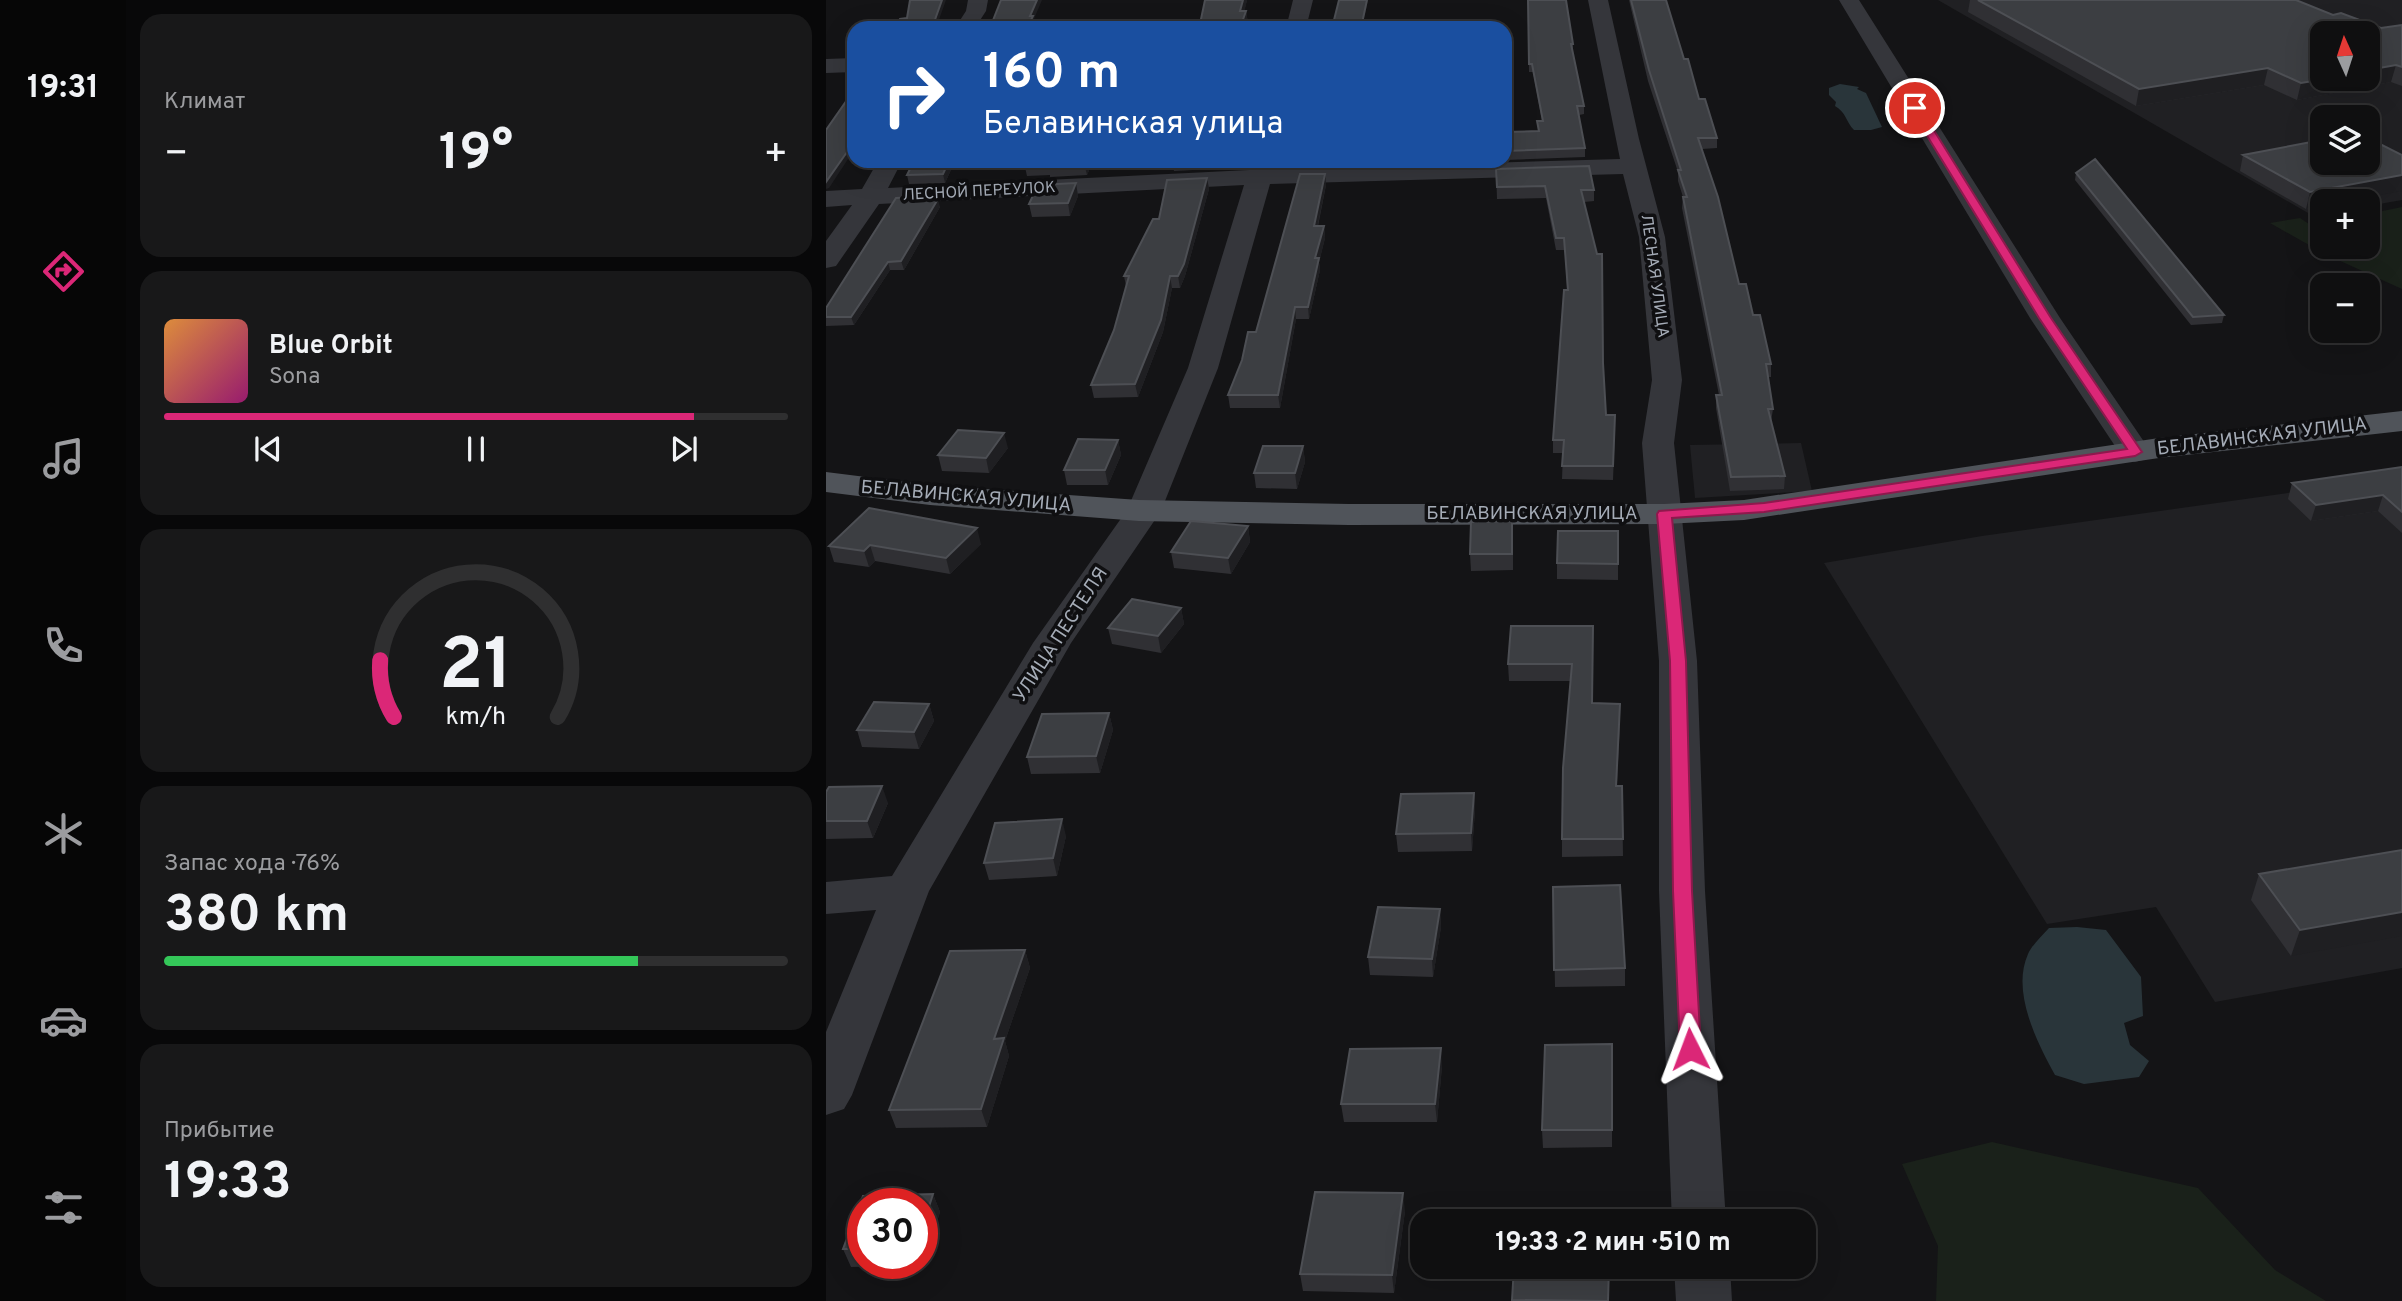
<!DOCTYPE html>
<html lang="ru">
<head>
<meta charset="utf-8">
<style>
	:root { --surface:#0f0f10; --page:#181819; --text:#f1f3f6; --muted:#9b9c9f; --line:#2f2f30; --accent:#db2777 }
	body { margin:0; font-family:Overpass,sans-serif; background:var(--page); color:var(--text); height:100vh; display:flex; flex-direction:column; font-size:26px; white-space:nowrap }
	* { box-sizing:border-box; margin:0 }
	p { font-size:23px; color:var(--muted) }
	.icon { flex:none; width:38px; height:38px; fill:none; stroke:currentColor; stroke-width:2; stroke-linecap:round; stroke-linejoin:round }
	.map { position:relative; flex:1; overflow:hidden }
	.sheet { display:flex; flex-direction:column; gap:14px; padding:14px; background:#080809; width:700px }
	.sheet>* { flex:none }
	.hud { position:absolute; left:21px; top:21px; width:665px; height:147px; border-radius:21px; box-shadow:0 7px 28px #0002,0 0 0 2px var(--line); background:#1a4fa0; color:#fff; overflow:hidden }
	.needle { width:46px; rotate:357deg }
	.buttons { position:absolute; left:1484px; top:21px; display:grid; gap:14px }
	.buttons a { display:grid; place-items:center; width:70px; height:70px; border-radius:14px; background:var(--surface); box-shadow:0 7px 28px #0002,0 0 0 2px var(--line); font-size:35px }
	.speed { position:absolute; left:21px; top:1188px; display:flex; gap:14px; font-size:35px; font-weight:700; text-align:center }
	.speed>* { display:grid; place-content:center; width:91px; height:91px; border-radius:50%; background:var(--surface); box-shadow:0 7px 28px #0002,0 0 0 2px var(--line); line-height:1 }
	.speed .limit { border:10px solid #d22; background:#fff; color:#111 }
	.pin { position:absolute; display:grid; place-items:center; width:60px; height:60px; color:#fff; margin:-30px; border:4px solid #fff; border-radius:50%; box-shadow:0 2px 7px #0007 }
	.me { position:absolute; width:77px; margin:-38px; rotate:357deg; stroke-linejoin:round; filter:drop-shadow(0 0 5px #0008) }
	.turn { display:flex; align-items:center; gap:24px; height:147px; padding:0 21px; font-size:32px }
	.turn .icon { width:91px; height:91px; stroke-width:2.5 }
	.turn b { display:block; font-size:49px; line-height:60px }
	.big { font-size:52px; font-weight:700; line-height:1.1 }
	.sheet .widget { flex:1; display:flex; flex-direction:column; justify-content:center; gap:10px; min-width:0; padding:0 24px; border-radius:21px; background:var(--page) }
	.sheet .dial { align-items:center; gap:0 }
	.dial svg { height:182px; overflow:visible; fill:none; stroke:var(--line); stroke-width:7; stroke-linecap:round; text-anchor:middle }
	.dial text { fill:var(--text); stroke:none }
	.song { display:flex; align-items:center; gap:21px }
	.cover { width:84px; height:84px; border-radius:10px; background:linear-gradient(135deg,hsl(30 70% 55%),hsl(320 70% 35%)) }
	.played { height:7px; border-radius:4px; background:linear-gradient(90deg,var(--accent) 85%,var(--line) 85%) }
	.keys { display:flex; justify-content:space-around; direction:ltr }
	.heat { display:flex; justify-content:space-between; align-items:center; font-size:38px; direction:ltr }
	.charge { height:10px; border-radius:5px; background:linear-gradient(90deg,#34c759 76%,var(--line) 0) }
	.trip { position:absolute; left:584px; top:1209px; width:406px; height:70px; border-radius:21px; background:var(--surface); box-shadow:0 7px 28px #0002,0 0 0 2px var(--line); font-weight:700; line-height:70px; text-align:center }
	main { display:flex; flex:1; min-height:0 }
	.menu { display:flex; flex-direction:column; width:126px; justify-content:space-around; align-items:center; background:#060606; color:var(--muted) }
	.menu .icon { width:49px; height:49px }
	.menu .selected { color:var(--accent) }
	.menu b { font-size:32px; color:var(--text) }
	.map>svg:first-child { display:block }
</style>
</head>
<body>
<main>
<nav class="menu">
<b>19:31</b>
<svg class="icon selected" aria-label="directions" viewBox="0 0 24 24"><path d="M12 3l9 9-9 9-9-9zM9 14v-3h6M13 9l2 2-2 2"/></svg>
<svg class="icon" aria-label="music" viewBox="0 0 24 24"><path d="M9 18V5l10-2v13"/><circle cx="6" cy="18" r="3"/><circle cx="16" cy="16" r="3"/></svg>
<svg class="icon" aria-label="phone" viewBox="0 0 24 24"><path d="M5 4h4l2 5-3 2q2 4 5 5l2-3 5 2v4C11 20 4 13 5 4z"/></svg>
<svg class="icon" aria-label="climate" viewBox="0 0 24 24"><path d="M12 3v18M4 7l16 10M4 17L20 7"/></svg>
<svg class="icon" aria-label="car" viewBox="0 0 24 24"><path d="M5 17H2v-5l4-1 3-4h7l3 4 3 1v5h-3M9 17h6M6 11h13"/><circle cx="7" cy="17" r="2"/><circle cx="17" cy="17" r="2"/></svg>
<svg class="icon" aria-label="filters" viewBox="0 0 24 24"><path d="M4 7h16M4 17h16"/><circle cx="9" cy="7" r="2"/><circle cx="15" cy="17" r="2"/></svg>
</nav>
<section class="sheet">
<div class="widget"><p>Климат</p>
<div class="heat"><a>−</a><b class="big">19°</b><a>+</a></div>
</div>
<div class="widget">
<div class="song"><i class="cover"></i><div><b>Blue Orbit</b><p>Sona</p></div></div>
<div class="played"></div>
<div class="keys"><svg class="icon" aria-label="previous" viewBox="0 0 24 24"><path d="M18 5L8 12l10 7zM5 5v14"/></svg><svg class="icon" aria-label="pause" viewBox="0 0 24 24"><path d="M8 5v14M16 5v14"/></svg><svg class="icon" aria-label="next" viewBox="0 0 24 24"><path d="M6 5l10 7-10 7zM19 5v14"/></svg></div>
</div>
<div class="widget dial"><svg viewBox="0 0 100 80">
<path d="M14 69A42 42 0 1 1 86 69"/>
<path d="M14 69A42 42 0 0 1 8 44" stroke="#db2777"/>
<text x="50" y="56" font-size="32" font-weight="700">21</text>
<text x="50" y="72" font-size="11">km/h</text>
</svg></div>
<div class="widget"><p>Запас хода · 76%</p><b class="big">380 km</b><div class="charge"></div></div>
<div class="widget"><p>Прибытие</p><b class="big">19:33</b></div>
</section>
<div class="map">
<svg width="1576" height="1301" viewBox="0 0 1576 1301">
	<rect width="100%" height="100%" fill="#141416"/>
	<path fill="#202023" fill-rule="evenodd" d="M 1112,0 L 1576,0 L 1576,200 L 1542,206 L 1542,201 L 1496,201 L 1496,216 L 1489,217 ZM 1496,33 L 1542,33 L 1542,79 L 1496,79 ZM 1496,117 L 1542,117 L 1542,163 L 1496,163 Z
		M 975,443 L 986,491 L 869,498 L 864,445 Z
		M 1576,477 L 1576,968 L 1389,1002 L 1330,907 L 1221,924 L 998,563 L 1156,536 Z"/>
	<path fill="#1a211a" d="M 1576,207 L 1576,289 L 1499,254 L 1444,223 L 1474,218 L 1486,226 L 1496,224 L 1496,247 L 1542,247 L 1542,214 Z
		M 1166,1142 L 1372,1188 L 1449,1270 L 1500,1301 L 1110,1301 L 1112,1246 L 1076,1164 Z"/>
	<path fill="#29353a" d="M 1014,84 L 1033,87 L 1031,89 L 1040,93 L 1056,127 L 1045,130 L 1028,130 C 1020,122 1020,112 1009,106 L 1010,102 L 1003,95 L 1003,88 Z
		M 1251,927 L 1280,930 L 1315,977 L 1317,1016 L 1298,1023 L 1304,1045 L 1323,1061 L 1313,1077 L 1258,1084 L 1229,1075 C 1211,1042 1185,992 1202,954 C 1206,945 1216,936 1223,928 Z"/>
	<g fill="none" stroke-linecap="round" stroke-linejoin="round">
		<path fill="#35363b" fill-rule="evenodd" d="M 142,0 L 162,0 L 160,11 L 149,28 L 129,28 L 140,11 Z
			M 467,0 L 487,0 L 480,28 L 460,28 Z
			M 762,0 L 782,0 L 813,139 L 839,237 L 856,380 L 848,443 L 871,661 L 879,891 L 900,1222 L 846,1222 L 833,891 L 833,661 L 816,443 L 826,380 L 813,237 L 797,174 L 444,184 L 392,368 L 335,511 L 245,643 L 103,891 L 26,1095 L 18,1109 L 0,1115 L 0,1032 L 50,910 L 0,914 L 0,882 L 66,876 L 207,643 L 301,510 L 362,368 L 418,185 L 53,204 L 10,266 L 0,268 L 0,241 L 26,205 L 0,207 L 0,191 L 36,189 L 52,161 L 76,161 L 62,188 L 423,170 L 426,161 L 450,161 L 448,169 L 794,159 Z
			M 1013,0 L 1033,0 L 1234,318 L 1325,452 L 1321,459 L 1309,462 L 1297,459 L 1293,452 L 1204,318 Z
			M 28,58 L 28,72 L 0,73 L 0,59 Z
			M 848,1267 L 904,1267 L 906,1301 L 850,1301 Z"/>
		<path fill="#50545a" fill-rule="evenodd" d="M 1576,411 L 1576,431 L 1333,458 L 918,520 L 838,524 L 523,525 L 313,521 L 104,505 L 0,492 L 0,472 L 104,485 L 313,500 L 523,504 L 838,504 L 918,500 L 1333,438 Z"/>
	</g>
	<path fill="#303034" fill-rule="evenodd" d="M 421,0 L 418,11 L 420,11 L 422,23 L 420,28 L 375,28 L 374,24 Z
		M 702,0 L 747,44 L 747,53 L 758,106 L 758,114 L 753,115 L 759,148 L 759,157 L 679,160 L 679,132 L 712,131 L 711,121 L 716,121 L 707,72 L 703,72 Z
		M 803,0 L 840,0 L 858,59 L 873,99 L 891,138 L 891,148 L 876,149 L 913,284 L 927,315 L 945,364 L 945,377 L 942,377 L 947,409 L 945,422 L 959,476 L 958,489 L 904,491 L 890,408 L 890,395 L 893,395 L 856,208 L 857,197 L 852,181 L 852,172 L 822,81 Z
		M 1144,0 L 1470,0 L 1507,15 L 1555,28 L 1576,25 L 1576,86 L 1565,82 L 1471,100 L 1438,85 L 1310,106 L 1142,12 Z
		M 1417,155 L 1576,155 L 1496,201 L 1496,206 L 1480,209 L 1414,171 Z
		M 129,161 L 119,183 L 83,184 L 81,175 Z
		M 199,161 L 267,161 L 261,175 L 224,177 L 224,175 L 201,176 L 198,163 Z
		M 346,161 L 388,161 L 386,169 L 348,171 Z
		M 477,161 L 509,161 L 506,161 L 505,165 L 477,166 Z
		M 670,169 L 768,190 L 768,201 L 758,202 L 777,363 L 780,415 L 789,429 L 787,480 L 736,479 L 737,453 L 727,453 L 727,440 L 741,290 L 739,250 L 730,250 L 720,198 L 671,199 Z
		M 1250,173 L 1398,315 L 1396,323 L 1365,325 L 1249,180 Z
		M 499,174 L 500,185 L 492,226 L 498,226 L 499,238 L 493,262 L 494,270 L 483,319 L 470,319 L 454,408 L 404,408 L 402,395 Z
		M 381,178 L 383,189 L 359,276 L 354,288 L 346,288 L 337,332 L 312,397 L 268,398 L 265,385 L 288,330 L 300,286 L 298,276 L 333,219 Z
		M 250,183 L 252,196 L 244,216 L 206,217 L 203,204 Z
		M 108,199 L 114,207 L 78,270 L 64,270 L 28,325 L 0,326 L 0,308 Z
		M 292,440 L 295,455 L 282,485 L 241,485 L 238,470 Z
		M 477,446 L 479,462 L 471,489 L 430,488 L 428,473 Z
		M 182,448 L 163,473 L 116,471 L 112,455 Z
		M 1576,467 L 1576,533 L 1552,511 L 1485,521 L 1462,499 L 1466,483 Z
		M 422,526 L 424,542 L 405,574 L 348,568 L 345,552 Z
		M 792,531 L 792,580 L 731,579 L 731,563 Z
		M 687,537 L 687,570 L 645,571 L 644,554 Z
		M 155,544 L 124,574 L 49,561 L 43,567 L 8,562 L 3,546 Z
		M 355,608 L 358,624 L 335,653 L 286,644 L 282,628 Z
		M 767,626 L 767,703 L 794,721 L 791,786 L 796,786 L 797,856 L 736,857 L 736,839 L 745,681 L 683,681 L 682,664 Z
		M 103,704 L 108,721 L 93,749 L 36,747 L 31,730 Z
		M 283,713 L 287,730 L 274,773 L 205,774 L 201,757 Z
		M 0,792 L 62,803 L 47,838 L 0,839 Z
		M 648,793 L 649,810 L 646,851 L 572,852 L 570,834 Z
		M 240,836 L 231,876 L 163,880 L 158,863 Z
		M 1576,850 L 1465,956 L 1425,900 L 1433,874 Z
		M 727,887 L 799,968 L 799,986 L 729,987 Z
		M 614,909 L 615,927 L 607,977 L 544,975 L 542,957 Z
		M 199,950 L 204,968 L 179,1041 L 183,1056 L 161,1127 L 70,1128 L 63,1110 Z
		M 786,1044 L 786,1147 L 717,1148 L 716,1130 Z
		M 616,1066 L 611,1122 L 518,1122 L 515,1104 Z
		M 107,1194 L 114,1212 L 97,1265 L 25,1267 L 17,1249 L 37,1196 ZM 37,1204 L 96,1204 L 96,1264 L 37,1264 Z
		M 579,1211 L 568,1293 L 477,1291 L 474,1274 Z
		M 688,1267 L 783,1301 L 686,1301 Z"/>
	<path fill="#1f1f22" d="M 116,0 L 120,0 L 110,28 L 106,28 Z
		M 211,0 L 216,0 L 208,19 L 208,24 L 206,28 L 201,28 L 204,16 Z
		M 417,0 L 421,0 L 416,23 L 414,11 Z
		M 541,0 L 542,0 L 536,28 L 535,28 Z
		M 420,11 L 422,23 L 420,28 L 414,28 Z
		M 1570,65 L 1565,82 L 1471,100 L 1475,83 L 1499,79 L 1542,79 L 1542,70 Z
		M 1442,68 L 1438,85 L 1310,106 L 1313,89 Z
		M 28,142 L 28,150 L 3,188 L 0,189 L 0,182 Z
		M 123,161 L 129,161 L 119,183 L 117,174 Z
		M 259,161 L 267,161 L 261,175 L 258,163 Z
		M 499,174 L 500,185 L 489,238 L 488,226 Z
		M 1576,175 L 1576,191 L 1521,201 L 1496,201 L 1496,206 L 1480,209 L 1484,192 Z
		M 381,178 L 383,189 L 359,276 L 354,288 L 352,276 Z
		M 250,183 L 252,196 L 244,216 L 242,203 Z
		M 107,196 L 109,203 L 112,199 L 114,207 L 78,270 L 75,261 Z
		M 498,226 L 499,238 L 493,262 L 494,270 L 483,319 L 482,307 L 489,258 Z
		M 62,262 L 64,270 L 28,325 L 25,317 Z
		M 344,276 L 346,288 L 337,332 L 312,397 L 309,384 Z
		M 469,307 L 470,319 L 454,408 L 452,395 Z
		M 178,433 L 182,448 L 163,473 L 160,458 Z
		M 292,440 L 295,455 L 282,485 L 279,470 Z
		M 477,446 L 479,462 L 471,489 L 469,473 Z
		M 1557,495 L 1552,511 L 1485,521 L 1490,505 Z
		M 422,526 L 424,542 L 405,574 L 402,558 Z
		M 151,528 L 155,544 L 124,574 L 120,558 Z
		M 44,545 L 49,561 L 43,567 L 38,551 Z
		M 355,608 L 358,624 L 335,653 L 332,636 Z
		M 103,704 L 108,721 L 93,749 L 88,732 Z
		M 794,704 L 794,721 L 790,803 L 790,786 Z
		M 283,713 L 287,730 L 274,773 L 270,756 Z
		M 56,786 L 62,803 L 47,838 L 41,821 Z
		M 648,793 L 649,810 L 646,851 L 645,833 Z
		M 236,819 L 240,836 L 231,876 L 227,858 Z
		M 614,909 L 615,927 L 607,977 L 606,959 Z
		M 1576,912 L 1576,936 L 1465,956 L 1474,930 Z
		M 199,950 L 204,968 L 179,1041 L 183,1056 L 161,1127 L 155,1109 L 168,1039 Z
		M 615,1048 L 616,1066 L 611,1122 L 609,1104 Z
		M 577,1193 L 579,1211 L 568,1293 L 566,1275 Z
		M 107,1194 L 114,1212 L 97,1265 L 96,1229 Z"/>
	<path fill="#3c3e42" stroke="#4d4f54" stroke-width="2" d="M 84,0 L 116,0 L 106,28 L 69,28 L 74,19 L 81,18 Z
		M 175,0 L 211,0 L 204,16 L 207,16 L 201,28 L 164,28 Z
		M 379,0 L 417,0 L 414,11 L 420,11 L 414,28 L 385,28 L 387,23 L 374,24 Z
		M 513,0 L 541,0 L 535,28 L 506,28 Z
		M 702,0 L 740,0 L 747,44 L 745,44 L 758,106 L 751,106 L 759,148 L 679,151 L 679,132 L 713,131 L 711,121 L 717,121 L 706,64 L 703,64 Z
		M 805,0 L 840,0 L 858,59 L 862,59 L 873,99 L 879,99 L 891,138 L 872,138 L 892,197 L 913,284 L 920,284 L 927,315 L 934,315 L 945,364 L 940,364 L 947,409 L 942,409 L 959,476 L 905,477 L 890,395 L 896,395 L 857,197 L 861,197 L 852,170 L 855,170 L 823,70 Z
		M 1152,0 L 1470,0 L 1507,15 L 1515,13 L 1555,28 L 1576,25 L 1576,67 L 1570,65 L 1542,70 L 1542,33 L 1496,33 L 1496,79 L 1499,79 L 1475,83 L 1442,68 L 1313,89 Z
		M 28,90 L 28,142 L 0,182 L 0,130 Z
		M 1542,138 L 1576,155 L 1576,175 L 1484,192 L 1417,155 L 1496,140 L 1496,163 L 1542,163 Z
		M 1269,159 L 1398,315 L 1367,317 L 1250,173 Z
		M 88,161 L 123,161 L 117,174 L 81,175 Z
		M 199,161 L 259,161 L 258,163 L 221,164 L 223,162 L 198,163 Z
		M 763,166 L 768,190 L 755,190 L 771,254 L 776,254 L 777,363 L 780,415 L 789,415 L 787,466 L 736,466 L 738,440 L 727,440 L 738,290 L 742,290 L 738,238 L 730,238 L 719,186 L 671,187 L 670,169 Z
		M 474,174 L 499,174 L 488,226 L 498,226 L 489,258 L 493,258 L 482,307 L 469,307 L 452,395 L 402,395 L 416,360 L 422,332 L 430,332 Z
		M 381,178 L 358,264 L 352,276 L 344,276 L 335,320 L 309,384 L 265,385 L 288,330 L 303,276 L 298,276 L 327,219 L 333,219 L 341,180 Z
		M 250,183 L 242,203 L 203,204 L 212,185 Z
		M 107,196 L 106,199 L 112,199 L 75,261 L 62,262 L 25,317 L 0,317 L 0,308 L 70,198 Z
		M 132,430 L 178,433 L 160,458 L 112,455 Z
		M 252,439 L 292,440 L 279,470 L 238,470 Z
		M 437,446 L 477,446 L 469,473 L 428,473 Z
		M 1576,467 L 1576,512 L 1557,495 L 1490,505 L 1466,483 Z
		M 43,508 L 151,528 L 120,558 L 44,545 L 38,551 L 3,546 Z
		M 365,521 L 422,526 L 402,558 L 345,552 Z
		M 686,521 L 686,554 L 644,554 L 645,522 Z
		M 732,531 L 792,531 L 792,564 L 731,563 Z
		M 306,599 L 355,608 L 332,636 L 282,628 Z
		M 685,626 L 767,626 L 766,703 L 794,704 L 790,786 L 796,786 L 797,839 L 736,839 L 737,768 L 746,664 L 682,664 Z
		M 48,702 L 103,704 L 88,732 L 31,730 Z
		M 283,713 L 270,756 L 201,757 L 216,714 Z
		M 56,786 L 41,821 L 0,821 L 0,792 L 3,787 Z
		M 648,793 L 645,833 L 570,834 L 575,794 Z
		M 236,819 L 227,858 L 158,863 L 169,823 Z
		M 1576,850 L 1576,912 L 1474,930 L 1433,874 Z
		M 794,885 L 799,968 L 728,970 L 727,887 Z
		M 552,907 L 614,909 L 606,959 L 542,957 Z
		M 199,950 L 168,1039 L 178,1038 L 155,1109 L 63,1110 L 124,951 Z
		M 786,1044 L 786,1130 L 716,1130 L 719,1045 Z
		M 615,1048 L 609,1104 L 515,1104 L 524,1049 Z
		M 489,1192 L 577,1193 L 566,1275 L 474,1274 Z
		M 107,1194 L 96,1229 L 96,1204 L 37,1204 L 37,1249 L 17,1249 L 37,1196 Z
		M 688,1267 L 783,1267 L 782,1301 L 686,1300 Z"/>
	<path fill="#db2777" stroke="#8e194d" stroke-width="2" d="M 1089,105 L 1094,108 L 1225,318 L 1316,452 L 1309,456 L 938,512 L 846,518 L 860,661 L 866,891 L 875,1049 L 872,1054 L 864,1057 L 857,1054 L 854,1049 L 847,891 L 844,661 L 831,514 L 833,511 L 938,503 L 1301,449 L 1213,318 L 1084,108 Z"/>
	<g text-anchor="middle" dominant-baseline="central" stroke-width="7" stroke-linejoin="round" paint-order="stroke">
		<g font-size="16" fill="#a5acb7" stroke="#0f0f11">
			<text transform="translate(153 192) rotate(-3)">ЛЕСНОЙ ПЕРЕУЛОК</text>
			<text transform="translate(828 276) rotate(82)">ЛЕСНАЯ УЛИЦА</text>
		</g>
		<g font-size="19" fill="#a5acb7" stroke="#0f0f11">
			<text transform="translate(1436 437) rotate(-7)">БЕЛАВИНСКАЯ УЛИЦА</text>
			<text transform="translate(140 497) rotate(5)">БЕЛАВИНСКАЯ УЛИЦА</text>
			<text x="706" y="514">БЕЛАВИНСКАЯ УЛИЦА</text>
			<text transform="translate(235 635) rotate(-57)">УЛИЦА ПЕСТЕЛЯ</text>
		</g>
	</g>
</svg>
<div class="buttons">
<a><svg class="needle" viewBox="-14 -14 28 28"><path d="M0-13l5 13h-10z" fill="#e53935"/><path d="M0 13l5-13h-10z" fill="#9b9c9f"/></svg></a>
<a><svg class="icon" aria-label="layers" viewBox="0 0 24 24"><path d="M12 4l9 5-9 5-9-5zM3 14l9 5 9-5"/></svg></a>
<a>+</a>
<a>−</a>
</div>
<div class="speed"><div class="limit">30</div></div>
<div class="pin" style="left:1089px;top:108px;background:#d93025"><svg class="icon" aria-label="arrive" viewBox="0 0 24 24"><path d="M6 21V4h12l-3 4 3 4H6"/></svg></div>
<svg class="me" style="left:864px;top:1049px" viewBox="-20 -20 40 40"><path d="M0-17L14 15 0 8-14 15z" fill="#db2777" stroke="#fff" stroke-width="4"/></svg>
<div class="trip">19:33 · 2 мин · 510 m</div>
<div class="hud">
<div class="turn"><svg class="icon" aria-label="right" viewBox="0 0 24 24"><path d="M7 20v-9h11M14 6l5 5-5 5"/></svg><div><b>160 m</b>Белавинская улица</div></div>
</div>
</div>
</main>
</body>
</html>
